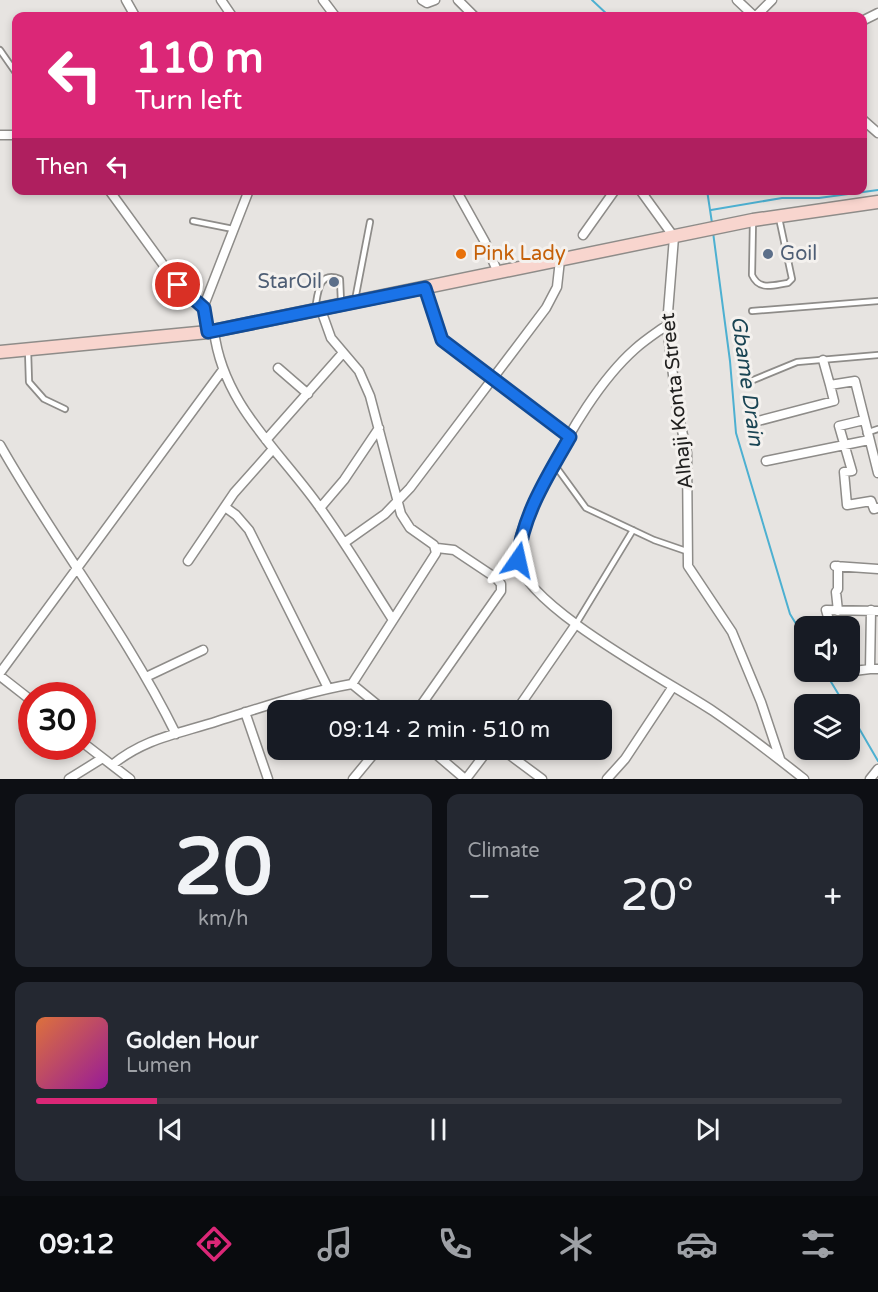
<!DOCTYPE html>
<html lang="en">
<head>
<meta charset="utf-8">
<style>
	:root { --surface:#171b24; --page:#242831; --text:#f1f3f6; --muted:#9ea1a6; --line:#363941; --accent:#db2777 }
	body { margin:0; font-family:"Varela Round",sans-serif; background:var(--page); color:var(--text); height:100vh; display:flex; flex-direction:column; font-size:22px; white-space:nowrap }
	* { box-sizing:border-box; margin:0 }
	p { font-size:20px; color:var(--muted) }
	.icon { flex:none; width:33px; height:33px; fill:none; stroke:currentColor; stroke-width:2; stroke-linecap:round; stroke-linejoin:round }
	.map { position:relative; height:779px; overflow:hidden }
	.drawer { display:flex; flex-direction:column; gap:15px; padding:15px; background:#0d0f14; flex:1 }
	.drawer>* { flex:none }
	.guide { position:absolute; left:12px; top:12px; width:855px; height:183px; border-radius:12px; box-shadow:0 3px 9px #0003; background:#db2777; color:#fff; overflow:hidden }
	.controls { position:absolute; left:794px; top:616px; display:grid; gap:12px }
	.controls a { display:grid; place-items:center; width:66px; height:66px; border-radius:12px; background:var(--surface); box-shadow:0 3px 9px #0003; font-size:30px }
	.speed { position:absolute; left:18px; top:682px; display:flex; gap:12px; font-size:30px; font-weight:700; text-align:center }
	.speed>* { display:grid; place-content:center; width:78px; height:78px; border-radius:50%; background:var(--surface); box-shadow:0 3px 9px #0003; line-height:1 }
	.speed .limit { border:9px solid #d22; background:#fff; color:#111 }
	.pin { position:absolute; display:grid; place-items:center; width:51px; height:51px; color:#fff; margin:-26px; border:3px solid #fff; border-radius:50%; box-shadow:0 2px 6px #0007 }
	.me { position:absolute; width:66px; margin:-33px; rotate:11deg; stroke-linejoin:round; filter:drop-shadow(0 0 4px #0008) }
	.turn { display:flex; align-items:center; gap:21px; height:126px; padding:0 24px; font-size:27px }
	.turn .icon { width:78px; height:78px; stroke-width:2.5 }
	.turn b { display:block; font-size:42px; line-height:51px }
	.then { display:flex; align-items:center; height:57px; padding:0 24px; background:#0003; gap:12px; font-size:22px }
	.big { font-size:45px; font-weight:600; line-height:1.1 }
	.drawer .card { flex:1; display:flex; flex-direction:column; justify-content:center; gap:9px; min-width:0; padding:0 21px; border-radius:12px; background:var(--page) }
	.drawer .dial { align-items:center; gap:0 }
	.dial b { font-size:78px; line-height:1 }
	.song { display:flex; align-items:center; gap:18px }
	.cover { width:72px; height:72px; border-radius:9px; background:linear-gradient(135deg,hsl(20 70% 55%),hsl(300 70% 35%)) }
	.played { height:6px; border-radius:3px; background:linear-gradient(90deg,var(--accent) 15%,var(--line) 15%) }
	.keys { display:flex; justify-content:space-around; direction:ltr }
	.heat { display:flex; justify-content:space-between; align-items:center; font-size:33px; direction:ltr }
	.drawer .tiles { flex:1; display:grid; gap:15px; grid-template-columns:1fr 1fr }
	.card:last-child { grid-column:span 2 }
	.trip { position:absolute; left:267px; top:700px; width:345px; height:60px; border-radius:12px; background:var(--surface); box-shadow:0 3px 9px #0003; font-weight:600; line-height:60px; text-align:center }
	.tabs { display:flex; height:96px; justify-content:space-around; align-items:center; background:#090b0e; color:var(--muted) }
	.tabs .icon { width:42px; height:42px }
	.tabs .selected { color:var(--accent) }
	.tabs b { font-size:27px; color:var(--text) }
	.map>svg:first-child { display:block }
</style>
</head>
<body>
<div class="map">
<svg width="878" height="779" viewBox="0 0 878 779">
	<rect width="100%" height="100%" fill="#e7e4e1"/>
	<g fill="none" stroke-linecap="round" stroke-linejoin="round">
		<path stroke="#4db0d1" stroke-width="2" d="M 592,0 L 609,16
			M 707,190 L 712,223
			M 711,210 L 782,198 L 819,198 L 878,190
			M 713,232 L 730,361 L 736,433 L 790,614 L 804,637
			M 825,672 L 845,705
			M 849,711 L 878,761"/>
		<g stroke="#8e8c89" stroke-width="8">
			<path id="service" d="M 0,50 L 16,73
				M 753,220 L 752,275 C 759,291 773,285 788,283 L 792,279 L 779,218
				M 193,221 L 233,229
				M 355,300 L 370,222
				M 315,309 C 318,294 318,270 340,279 L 341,302
				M 752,311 L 878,301
				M 28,350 L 29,382 L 44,399 L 65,409
				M 746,383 L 797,362 L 878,355
				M 866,433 L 878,429
				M 554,464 L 586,508 L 654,540 L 686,551
				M 576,624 L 633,530"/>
		</g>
		<g stroke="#8e8c89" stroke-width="11">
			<path id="minor" d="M 126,0 L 135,16
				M 221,0 L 232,16
				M 323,0 L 335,16
				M 422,0 L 427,3 L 435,0
				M 458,0 L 474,16
				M 737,0 L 754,16
				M 756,16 L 772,0
				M 862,21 L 878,13
				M 862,119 L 878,133
				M 0,135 L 16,135
				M 109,190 L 178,285 L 203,308
				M 456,190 L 485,242 L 498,273
				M 640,190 L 674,237 L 667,325 L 677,408 L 687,453 L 688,566 L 732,632 L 761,702 L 780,759
				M 583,235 L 615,190
				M 425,288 L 442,340 L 570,437
				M 667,325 C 656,333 645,340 635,349 C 601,379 569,432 550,472 C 539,496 513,534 518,561 C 527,608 673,684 713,711 C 744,732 775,756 804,779
				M 214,331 C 223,404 277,448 318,505 C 345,542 368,581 393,620
				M 208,332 L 203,308 L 249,190
				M 823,360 L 830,385 L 855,381 L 878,473
				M 278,368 L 308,394
				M 864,420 L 839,426 L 852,471 L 844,472 L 847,505 L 871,501 L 874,509 L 878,508
				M 758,421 L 834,401 L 830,385
				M 266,440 L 342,354
				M 0,445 C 56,544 126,632 176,734
				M 766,461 L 869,440
				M 225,507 L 236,515 L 249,530 L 328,688
				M 320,508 L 344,480 L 379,428
				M 344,543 L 385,514 L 410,488 L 546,308 L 557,287 L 560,260
				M 188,561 L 234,493 L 273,449
				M 835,566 L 878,569
				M 838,566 L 838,589 L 836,592 L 838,611
				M 871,610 L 870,669 L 878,669
				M 831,627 L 826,610 L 878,611
				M 849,665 L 854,671 L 870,669
				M 0,673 L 222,371
				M 0,676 L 32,701
				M 146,677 L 203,650
				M 352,684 L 385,711
				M 417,711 L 501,591 L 501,584 L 496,578 L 454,550 L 437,548
				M 516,711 L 576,624
				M 245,712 L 268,779
				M 82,742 L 130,779
				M 431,750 L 465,779
				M 503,750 L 542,779
				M 112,765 C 145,738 178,734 218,721 C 263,707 306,692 352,684 L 436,553 L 434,545 L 410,528 L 401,514 L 370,396 L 359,371 L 331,338 L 321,310
				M 69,779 L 101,759
				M 353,779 L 377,750
				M 466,779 L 488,750
				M 607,779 L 625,759 L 672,688
				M 870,779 L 878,769"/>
		</g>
		<g stroke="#8e8c89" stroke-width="15">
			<path id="secondary" d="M 0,352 L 208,332 L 753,220 L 878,202"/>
		</g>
		<use href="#service" stroke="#fff" stroke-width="4.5"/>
		<use href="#minor" stroke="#fff" stroke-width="8"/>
		<use href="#secondary" stroke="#f8d5ce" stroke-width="12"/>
	</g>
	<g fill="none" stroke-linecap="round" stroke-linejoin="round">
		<g stroke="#114b97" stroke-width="15">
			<path id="route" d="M 178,285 L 204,308 L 208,332 L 425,288 L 442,340 L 570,437 C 548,475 522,516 518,560"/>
		</g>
		<use href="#route" stroke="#1a73e8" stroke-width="10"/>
	</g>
	<circle fill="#e8710a" stroke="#f4f1ee" stroke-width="2" cx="461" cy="254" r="6"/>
	<g fill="#5c6f8a" stroke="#f4f1ee" stroke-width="2">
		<circle cx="768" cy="254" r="6"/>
		<circle cx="334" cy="282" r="6"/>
	</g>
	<g text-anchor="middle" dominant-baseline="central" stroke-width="6" stroke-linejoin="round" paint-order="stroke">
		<g font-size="20" fill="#c56008" stroke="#f4f1ee" text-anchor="start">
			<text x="473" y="254">Pink Lady</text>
		</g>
		<g font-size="20" fill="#4e5e75" stroke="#f4f1ee" text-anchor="start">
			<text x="780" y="254">Goil</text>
			<text x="322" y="282" text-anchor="end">StarOil</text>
		</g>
		<g font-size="20" fill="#21201f" stroke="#f4f1ee">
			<text transform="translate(677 401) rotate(-96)">Alhaji Konta Street</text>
		</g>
		<g font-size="21" font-style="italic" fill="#194453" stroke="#f4f1ee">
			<text transform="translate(747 381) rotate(82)">Gbame Drain</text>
		</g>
	</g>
</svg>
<div class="controls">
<a><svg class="icon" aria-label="sound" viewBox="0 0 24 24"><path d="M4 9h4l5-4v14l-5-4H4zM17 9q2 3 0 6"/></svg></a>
<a><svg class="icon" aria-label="layers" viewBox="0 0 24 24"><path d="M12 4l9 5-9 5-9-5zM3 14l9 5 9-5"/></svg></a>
</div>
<div class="speed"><div class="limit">30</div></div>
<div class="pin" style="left:178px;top:285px;background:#d93025"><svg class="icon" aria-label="arrive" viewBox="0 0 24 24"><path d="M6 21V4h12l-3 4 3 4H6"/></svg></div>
<svg class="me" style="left:518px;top:560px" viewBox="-20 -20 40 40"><path d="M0-17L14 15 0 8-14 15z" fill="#1a73e8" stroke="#fff" stroke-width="4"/></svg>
<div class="trip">09:14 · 2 min · 510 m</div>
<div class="guide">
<div class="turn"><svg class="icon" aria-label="left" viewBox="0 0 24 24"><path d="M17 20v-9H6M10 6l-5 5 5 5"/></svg><div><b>110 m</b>Turn left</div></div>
<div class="then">Then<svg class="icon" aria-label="left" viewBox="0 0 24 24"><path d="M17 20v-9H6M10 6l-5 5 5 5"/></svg></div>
</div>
</div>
<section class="drawer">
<div class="tiles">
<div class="card dial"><b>20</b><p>km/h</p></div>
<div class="card"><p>Climate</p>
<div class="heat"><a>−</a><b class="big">20°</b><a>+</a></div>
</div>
<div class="card">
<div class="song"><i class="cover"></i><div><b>Golden Hour</b><p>Lumen</p></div></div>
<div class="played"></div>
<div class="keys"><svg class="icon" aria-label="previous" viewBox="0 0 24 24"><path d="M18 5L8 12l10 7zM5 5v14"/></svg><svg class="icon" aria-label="pause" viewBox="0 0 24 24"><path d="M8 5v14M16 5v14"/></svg><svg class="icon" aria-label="next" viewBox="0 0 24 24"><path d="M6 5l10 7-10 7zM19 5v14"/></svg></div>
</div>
</div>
</section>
<nav class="tabs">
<b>09:12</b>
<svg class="icon selected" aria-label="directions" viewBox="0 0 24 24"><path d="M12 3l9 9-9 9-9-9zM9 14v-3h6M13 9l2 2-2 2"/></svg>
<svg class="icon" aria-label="music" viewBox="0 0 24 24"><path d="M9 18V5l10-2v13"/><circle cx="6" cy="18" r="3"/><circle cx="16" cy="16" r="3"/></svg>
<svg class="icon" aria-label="phone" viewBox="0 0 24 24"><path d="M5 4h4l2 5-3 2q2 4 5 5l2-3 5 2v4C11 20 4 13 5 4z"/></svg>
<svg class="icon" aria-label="climate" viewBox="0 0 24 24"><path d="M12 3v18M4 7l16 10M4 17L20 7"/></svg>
<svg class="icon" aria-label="car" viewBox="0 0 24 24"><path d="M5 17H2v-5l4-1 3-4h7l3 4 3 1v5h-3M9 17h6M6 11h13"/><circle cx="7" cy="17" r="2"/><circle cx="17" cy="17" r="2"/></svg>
<svg class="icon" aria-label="filters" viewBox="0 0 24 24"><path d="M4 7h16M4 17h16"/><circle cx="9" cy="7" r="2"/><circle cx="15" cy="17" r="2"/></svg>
</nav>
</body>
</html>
